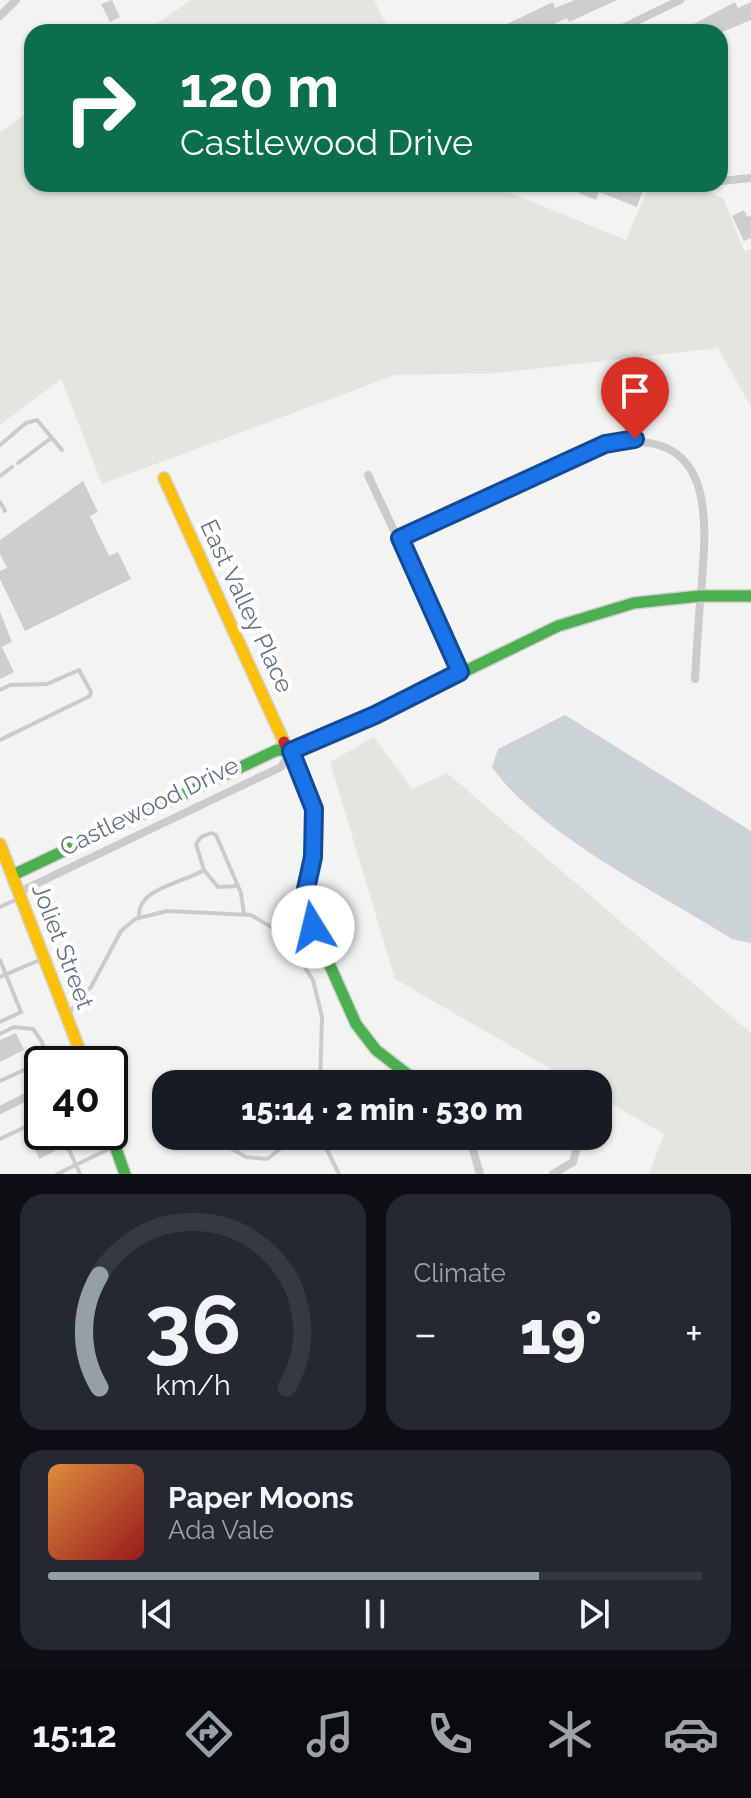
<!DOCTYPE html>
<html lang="en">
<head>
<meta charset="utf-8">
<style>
	:root { --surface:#171b24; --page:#242831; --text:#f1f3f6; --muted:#9ea1a6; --line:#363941; --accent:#959fa8 }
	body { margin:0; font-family:Raleway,sans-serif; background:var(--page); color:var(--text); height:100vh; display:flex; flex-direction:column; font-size:30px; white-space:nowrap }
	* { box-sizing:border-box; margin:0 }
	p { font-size:26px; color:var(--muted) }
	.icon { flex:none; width:44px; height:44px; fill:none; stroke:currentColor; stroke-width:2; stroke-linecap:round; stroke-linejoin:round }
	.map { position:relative; height:1174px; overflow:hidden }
	.details { display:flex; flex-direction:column; gap:20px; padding:20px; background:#0d0f14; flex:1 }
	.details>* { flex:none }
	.top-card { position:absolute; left:24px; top:24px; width:704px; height:168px; border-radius:24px; box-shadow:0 2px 6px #0004; background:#0b6e4f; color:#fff; overflow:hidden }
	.speed { position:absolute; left:24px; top:1046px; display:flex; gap:16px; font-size:40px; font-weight:700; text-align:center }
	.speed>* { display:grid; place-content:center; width:104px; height:104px; border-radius:50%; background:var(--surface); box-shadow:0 2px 6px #0004; line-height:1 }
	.speed .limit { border:4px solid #111; border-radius:12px; background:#fff; color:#111 }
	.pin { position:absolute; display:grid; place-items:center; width:68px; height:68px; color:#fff; margin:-82px -34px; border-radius:50% 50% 50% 0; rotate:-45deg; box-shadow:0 0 8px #0007 }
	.pin .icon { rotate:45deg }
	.me { position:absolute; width:88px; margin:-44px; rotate:351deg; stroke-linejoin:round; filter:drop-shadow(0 0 6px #0008) }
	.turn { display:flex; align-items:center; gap:28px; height:168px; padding:0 24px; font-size:36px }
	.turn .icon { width:104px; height:104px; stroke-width:2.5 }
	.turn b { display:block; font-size:56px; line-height:68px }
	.big { font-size:60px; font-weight:800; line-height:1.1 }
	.details .widget { flex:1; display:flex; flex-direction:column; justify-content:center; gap:12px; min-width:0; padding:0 28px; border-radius:24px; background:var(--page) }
	.details .dial { align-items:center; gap:0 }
	.dial svg { height:208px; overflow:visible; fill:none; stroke:var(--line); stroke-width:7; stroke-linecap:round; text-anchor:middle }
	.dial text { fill:var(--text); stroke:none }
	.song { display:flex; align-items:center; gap:24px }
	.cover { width:96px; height:96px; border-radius:12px; background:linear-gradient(135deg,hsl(30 70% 55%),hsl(0 70% 35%)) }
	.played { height:8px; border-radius:4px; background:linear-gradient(90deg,var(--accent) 75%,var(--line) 75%) }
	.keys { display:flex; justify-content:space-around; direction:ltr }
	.heat { display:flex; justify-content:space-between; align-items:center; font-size:44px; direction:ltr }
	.details .tiles { flex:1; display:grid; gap:20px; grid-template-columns:1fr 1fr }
	.widget:last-child { grid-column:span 2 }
	.trip { position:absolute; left:152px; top:1070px; width:460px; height:80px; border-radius:24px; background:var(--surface); box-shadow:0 2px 6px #0004; font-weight:800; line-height:80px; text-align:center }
	.tab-bar { display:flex; height:128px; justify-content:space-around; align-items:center; background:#090b0e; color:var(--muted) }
	.tab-bar .icon { width:56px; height:56px }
	.tab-bar .current { color:var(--accent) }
	.tab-bar b { font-size:36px; color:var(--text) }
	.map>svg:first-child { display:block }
</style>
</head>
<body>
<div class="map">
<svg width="751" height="1174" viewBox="0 0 751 1174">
	<rect width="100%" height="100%" fill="#f3f3f1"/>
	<path fill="#e2e6df" d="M 191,0 L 374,0 L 390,32 L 145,32 Z
		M 32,109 L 32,184 L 489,184 L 626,240 L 650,184 L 689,184 L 723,198 L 744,251 L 751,249 L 751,407 L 718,348 L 497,373 L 395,375 L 102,484 L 61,379 L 0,425 L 0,132 Z
		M 374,737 L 412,789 L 447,773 L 751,1033 L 751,1174 L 649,1174 L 664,1134 L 598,1096 L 598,1084 L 577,1084 L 395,979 L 330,762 Z"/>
	<path fill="#cbd3d6" d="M 565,715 L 751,831 L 751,943 L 732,939 C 661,894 539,834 492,767 L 498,749 Z"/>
	<path fill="#cdcece" d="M 112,0 L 120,17 L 110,22 L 101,4 Z
		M 575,0 L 617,0 L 569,22 L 567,18 L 547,27 L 550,32 L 490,32 L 553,2 L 555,8 Z
		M 735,2 L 738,8 L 751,2 L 751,20 L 722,32 L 693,32 L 690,26 Z
		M 580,184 L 628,184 L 643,190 L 637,207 L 599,192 L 596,200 L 579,193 Z
		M 744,210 L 747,217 L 751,215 L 751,238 L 744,241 L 732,216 Z
		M 83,481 L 98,512 L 90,516 L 109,556 L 118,552 L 131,579 L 25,631 L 0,579 L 0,571 L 7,568 L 0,554 L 0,540 Z
		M 0,612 L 12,642 L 2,647 L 14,672 L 0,679 Z
		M 16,1033 L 24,1050 L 0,1062 L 0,1040 Z
		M 42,1125 L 42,1132 L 45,1132 L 55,1151 L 39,1159 L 29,1131 Z"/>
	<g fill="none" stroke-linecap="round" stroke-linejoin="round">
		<g stroke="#d0d1d0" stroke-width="14">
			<path id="fast" d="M 13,875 L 277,750 L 291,751 L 375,715 L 558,626 L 634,603 L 700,596 L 751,596
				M 327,959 L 356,1024 L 376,1050 L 420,1084
				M 110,1132 L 125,1174"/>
		</g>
		<g stroke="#d0d1d0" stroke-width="14">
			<path id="slow" d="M 164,478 L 284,742
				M 0,844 L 85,1064"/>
		</g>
		<g stroke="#d0d1d0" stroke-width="14">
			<path id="jam" d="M 284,742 L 314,809 L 313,857 L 306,889 L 313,927 L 327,959"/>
		</g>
		<path stroke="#cacccc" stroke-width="4" d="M 0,445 L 26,423 L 37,420 L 62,450
			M 18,463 L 51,438
			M 0,476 L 12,467
			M 0,502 L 5,511
			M 0,690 L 10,685 L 47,684 L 79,670 L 91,692 L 90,696 L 0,740
			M 204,870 L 218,887 L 238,886
			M 0,907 L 20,898
			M 139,918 C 136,888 183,883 204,870 L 196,844 L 201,837 L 211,833 L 216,835 L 241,893 L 244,914
			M 0,960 L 21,1012 L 0,1022
			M 0,977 L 42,959
			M 68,1014 L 91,987 L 121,931 L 135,919 L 167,911 L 251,915 L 283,934 L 313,980 L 322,1017 L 320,1084
			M 0,1034 L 14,1027 L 33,1029 L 42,1042 L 46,1060 L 0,1081
			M 61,1132 L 80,1174
			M 209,1136 L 246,1157 L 267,1159 L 297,1136
			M 320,1136 L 339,1174
			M 0,1139 L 42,1119
			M 57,1174 L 113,1147"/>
		<path stroke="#cacccc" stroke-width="8" d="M 0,16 L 16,0
			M 614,32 L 680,0
			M 720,181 L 751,178
			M 368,475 L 460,672
			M 400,538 L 605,444 C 714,425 708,513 701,592 C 698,621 697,650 695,679
			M 19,892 L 281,767 L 290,753
			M 0,1110 L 42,1089
			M 469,1136 L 480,1174
			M 553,1174 L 573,1162 L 580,1136"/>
		<use href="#fast" stroke="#4caf50" stroke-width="11"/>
		<use href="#slow" stroke="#ffc107" stroke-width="11"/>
		<use href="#jam" stroke="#c62828" stroke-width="11"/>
	</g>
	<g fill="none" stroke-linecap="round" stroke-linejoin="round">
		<g stroke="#114b97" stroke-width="20">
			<path id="route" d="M 313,927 L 306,889 L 313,857 L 314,809 L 291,751 L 375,715 L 460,672 L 400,538 L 605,444 L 635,439"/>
		</g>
		<use href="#route" stroke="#1a73e8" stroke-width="14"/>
	</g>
	<g text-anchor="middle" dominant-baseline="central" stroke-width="8" stroke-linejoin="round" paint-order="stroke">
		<g font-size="24" fill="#637281" stroke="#fff">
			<text transform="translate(247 606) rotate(65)">East Valley Place</text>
			<text transform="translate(149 806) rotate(-26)">Castlewood Drive</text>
			<text transform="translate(63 946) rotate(69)">Joliet Street</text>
		</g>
	</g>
</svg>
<div class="speed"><div class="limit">40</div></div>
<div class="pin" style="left:635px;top:439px;background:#d93025"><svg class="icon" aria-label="arrive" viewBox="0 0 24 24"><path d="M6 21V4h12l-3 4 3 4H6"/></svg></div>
<svg class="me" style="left:313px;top:927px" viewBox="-20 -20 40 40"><circle r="19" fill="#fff"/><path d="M0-13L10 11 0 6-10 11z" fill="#1a73e8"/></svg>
<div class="trip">15:14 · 2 min · 530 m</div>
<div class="top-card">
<div class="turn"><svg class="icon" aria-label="right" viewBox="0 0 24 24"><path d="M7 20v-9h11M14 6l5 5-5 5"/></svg><div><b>120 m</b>Castlewood Drive</div></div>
</div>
</div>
<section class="details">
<div class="tiles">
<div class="widget dial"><svg viewBox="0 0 100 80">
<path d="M14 69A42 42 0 1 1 86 69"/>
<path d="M14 69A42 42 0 0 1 14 26" stroke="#959fa8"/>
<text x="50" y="56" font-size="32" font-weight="700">36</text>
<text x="50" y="72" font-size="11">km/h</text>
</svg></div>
<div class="widget"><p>Climate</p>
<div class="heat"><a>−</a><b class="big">19°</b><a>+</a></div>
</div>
<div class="widget">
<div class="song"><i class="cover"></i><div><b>Paper Moons</b><p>Ada Vale</p></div></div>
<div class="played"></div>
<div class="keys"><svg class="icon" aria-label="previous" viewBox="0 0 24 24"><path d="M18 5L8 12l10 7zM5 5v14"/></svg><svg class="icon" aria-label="pause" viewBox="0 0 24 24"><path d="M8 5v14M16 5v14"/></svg><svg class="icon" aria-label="next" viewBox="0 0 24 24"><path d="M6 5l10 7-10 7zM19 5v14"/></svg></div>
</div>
</div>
</section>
<nav class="tab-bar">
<b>15:12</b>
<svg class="icon current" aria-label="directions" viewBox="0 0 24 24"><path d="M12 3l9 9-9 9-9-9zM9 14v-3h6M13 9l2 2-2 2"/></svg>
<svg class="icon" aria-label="music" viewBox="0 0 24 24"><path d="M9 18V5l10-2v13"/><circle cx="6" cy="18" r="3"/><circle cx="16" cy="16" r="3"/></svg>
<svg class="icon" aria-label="phone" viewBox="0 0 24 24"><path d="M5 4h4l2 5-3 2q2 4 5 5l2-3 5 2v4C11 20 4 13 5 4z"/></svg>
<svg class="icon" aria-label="climate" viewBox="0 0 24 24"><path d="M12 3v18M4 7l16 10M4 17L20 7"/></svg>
<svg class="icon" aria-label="car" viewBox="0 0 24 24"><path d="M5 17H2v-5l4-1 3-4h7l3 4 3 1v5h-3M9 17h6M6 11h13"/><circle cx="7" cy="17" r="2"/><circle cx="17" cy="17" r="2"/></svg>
</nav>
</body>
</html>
